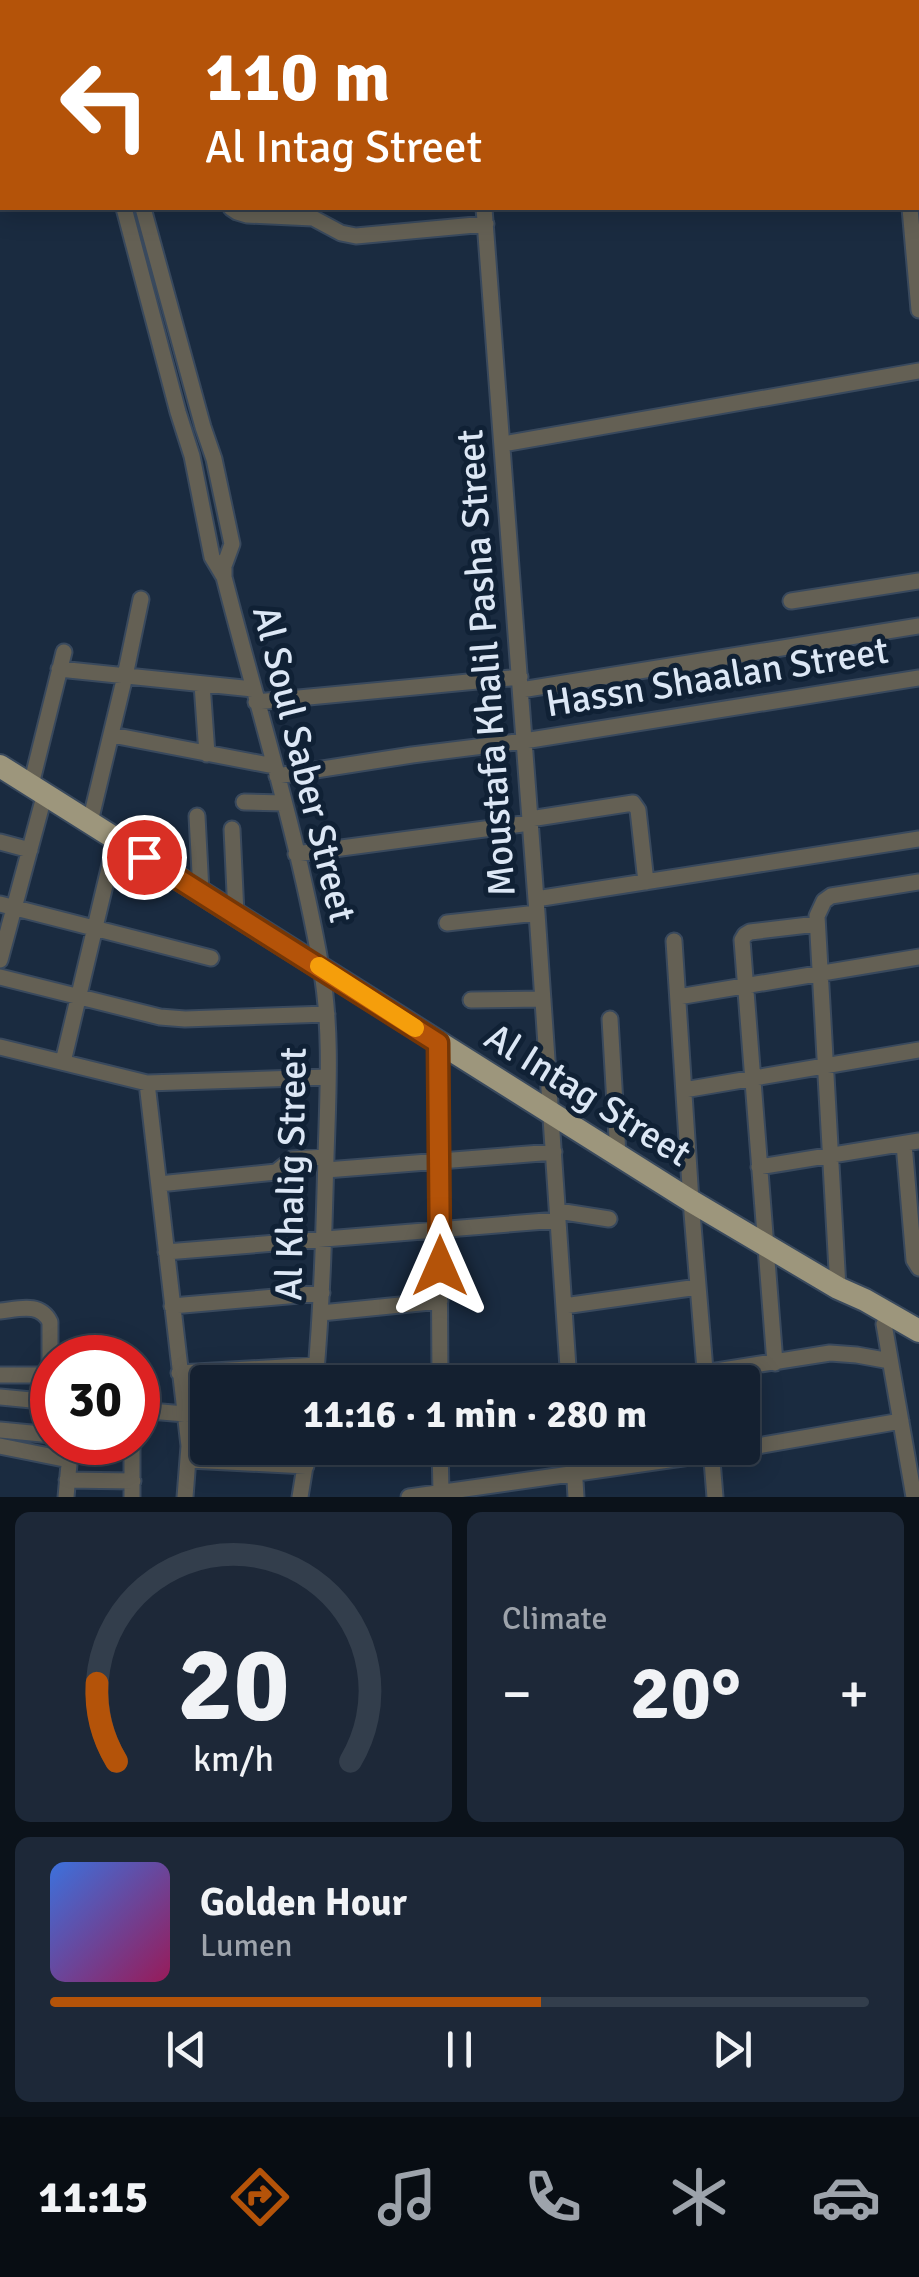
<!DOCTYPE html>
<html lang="en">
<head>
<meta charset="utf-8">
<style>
	:root { --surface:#142030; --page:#1d2838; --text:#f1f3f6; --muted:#9da3ab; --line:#333e4c; --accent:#b45309 }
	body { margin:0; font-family:Signika,sans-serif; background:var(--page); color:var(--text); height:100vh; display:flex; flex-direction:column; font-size:38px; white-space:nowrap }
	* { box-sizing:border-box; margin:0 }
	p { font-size:32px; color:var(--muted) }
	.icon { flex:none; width:55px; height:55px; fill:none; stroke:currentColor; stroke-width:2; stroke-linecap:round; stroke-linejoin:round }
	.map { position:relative; height:1497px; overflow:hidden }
	.drawer { display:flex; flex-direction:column; gap:15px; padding:15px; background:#0b121a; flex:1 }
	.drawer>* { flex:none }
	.top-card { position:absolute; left:0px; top:0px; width:920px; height:210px; box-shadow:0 5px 25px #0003,0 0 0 2px var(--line); background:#b45309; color:#fff; overflow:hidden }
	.speed { position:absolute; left:30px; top:1335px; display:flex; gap:20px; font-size:50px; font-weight:700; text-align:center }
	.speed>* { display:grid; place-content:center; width:130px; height:130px; border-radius:50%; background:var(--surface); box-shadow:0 5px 25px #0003,0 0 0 2px var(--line); line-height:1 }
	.speed .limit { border:15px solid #d22; background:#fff; color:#111 }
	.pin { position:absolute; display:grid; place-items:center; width:85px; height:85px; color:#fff; margin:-42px; border:5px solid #fff; border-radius:50%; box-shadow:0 2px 10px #0007 }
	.me { position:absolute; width:110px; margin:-55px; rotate:0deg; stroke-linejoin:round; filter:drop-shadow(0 0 8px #0008) }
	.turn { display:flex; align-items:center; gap:35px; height:210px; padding:0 40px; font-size:45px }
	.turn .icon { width:130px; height:130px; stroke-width:2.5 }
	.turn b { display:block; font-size:70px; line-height:85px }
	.big { font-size:75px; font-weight:800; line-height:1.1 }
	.drawer .widget { flex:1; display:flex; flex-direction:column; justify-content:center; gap:15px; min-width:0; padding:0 35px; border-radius:15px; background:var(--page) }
	.drawer .dial { align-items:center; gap:0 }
	.dial svg { height:260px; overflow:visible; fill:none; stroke:var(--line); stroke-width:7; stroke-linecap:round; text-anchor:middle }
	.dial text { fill:var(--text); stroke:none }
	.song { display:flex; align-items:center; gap:30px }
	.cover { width:120px; height:120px; border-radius:15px; background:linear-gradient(135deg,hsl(220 70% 55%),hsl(330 70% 35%)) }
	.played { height:10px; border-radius:5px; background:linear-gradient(90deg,var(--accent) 60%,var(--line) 60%) }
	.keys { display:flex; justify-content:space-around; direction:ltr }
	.heat { display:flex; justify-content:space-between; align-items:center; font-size:55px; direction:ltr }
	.drawer .tiles { flex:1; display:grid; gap:15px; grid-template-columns:1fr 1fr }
	.widget:last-child { grid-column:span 2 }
	.trip { position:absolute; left:190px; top:1365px; width:570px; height:100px; border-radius:10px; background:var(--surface); box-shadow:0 5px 25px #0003,0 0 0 2px var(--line); font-weight:800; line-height:100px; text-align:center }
	.dock { display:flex; height:160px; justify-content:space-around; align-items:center; background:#080d13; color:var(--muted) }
	.dock .icon { width:70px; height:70px }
	.dock .selected { color:var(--accent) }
	.dock b { font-size:45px; color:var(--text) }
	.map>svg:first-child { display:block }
</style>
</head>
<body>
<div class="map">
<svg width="919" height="1497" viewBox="0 0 919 1497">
	<rect width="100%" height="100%" fill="#1a2b40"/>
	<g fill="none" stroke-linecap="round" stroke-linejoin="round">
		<g stroke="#39495d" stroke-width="19">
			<path id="street" d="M 70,0 L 71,2
				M 89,0 L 90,2
				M 465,0 L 465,2
				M 597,0 L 598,2
				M 891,0 L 891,2
				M 342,2 L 358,0
				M 0,25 L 2,24
				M 918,62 L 919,61
				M 918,115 L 919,114
				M 124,208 L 178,412 L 192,456 L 212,557 L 224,577
				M 143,208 L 203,427 L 214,459 L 232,544 L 224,566 L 224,577 C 257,706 298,835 321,967 C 332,1029 328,1093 326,1156 C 324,1231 322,1307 315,1382
				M 231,208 L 237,212 L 247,215 L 313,218 L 341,233 L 356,236 L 486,224
				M 484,208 L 537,913 L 569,1382
				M 910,208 L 919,310
				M 503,444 L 919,371
				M 791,601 L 919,581
				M 59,669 L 253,689
				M 202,684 L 207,754
				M 521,690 L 919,626
				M 256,702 L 520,677
				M 112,735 L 274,766
				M 277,776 L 412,755 L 524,741 L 919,678
				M 31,785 L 64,652
				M 244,802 L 283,803
				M 197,816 L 201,892
				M 530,819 L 633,803 L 638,810 L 646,882
				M 90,822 L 125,676 L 141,599
				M 232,829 L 236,914
				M 0,842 L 30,850
				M 296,854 L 530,823
				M 536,899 L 919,839
				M 0,904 L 211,958
				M 447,923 L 537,913
				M 674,941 L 691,1201 L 706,1382
				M 0,960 L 45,793
				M 0,977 L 160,1017 L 185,1019 L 327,1014
				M 678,997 L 919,957
				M 471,1000 L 543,999
				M 610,1019 L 618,1155
				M 438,1043 L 440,1382
				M 0,1047 L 147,1083 L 328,1077
				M 63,1062 L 116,839
				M 147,1083 L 189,1446 L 185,1497
				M 684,1090 L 919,1050
				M 904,1144 L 914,1260 L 919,1268
				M 759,1167 L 919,1141
				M 326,1170 L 554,1152
				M 159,1184 L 276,1172 L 292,1159 L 326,1157
				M 558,1211 L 609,1219
				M 166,1252 L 558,1220
				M 838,1288 L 817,916 L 824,901 L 831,896 L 919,882
				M 172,1306 L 322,1293
				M 564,1306 L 698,1287
				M 0,1311 C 19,1309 40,1302 50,1322 L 50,1402
				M 321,1313 L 440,1301
				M 884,1324 L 914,1497
				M 775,1363 L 742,940 L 745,935 L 750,932 L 817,924
				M 179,1373 L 317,1365
				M 0,1375 L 50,1375
				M 517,1382 L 569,1376
				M 647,1382 L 830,1353 L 857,1355 L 890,1361
				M 0,1397 L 52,1402
				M 138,1410 L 185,1414 L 208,1413
				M 0,1430 L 52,1435
				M 132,1442 L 132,1497
				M 0,1446 L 69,1460
				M 440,1448 L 441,1492
				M 573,1448 L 576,1497
				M 711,1448 L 715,1497
				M 189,1460 L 306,1466
				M 67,1480 L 133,1481
				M 66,1497 L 71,1442
				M 300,1497 L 308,1448
				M 409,1497 L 711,1454 L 901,1421"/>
		</g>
		<g stroke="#39495d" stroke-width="26">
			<path id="primary" d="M 0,766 L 691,1201 L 838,1288 L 865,1300 L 919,1331"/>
		</g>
		<use href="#street" stroke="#646054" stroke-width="15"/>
		<use href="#primary" stroke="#9d967c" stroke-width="22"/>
	</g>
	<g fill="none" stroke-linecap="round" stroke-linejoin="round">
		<g stroke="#753606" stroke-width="25">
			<path id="route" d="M 144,857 L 438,1043 L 440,1266"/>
		</g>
		<use href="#route" stroke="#b45309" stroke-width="18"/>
		<path stroke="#f59e0b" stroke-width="18" d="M 319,966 L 415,1028"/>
	</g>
	<g text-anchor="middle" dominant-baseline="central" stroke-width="10" stroke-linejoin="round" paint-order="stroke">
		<g font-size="38" fill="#dce7f5" stroke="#102135">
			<text transform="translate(486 663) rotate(-94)">Moustafa Khalil Pasha Street</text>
			<text transform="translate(717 677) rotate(-9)">Hassn Shaalan Street</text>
			<text transform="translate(304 764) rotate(76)">Al Soul Saber Street</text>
			<text transform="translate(588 1095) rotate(32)">Al Intag Street</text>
			<text transform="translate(291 1174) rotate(-89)">Al Khalig Street</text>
		</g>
	</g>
</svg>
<div class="speed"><div class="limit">30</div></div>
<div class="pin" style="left:144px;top:857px;background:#d93025"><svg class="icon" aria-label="arrive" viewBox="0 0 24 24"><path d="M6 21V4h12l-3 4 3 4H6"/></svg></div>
<svg class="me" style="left:440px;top:1266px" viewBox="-20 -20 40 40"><path d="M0-17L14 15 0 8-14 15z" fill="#b45309" stroke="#fff" stroke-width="4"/></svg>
<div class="trip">11:16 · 1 min · 280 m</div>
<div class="top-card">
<div class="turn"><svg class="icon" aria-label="left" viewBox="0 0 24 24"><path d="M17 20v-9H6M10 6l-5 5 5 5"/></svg><div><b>110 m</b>Al Intag Street</div></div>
</div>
</div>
<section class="drawer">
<div class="tiles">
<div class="widget dial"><svg viewBox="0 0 100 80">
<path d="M14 69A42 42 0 1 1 86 69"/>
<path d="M14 69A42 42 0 0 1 8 45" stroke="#b45309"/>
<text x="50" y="56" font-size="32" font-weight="700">20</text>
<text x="50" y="72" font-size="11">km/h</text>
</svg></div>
<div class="widget"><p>Climate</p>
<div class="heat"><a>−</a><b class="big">20°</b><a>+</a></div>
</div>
<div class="widget">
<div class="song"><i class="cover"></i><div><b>Golden Hour</b><p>Lumen</p></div></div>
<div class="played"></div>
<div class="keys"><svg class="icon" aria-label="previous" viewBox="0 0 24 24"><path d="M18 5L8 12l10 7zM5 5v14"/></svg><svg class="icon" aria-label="pause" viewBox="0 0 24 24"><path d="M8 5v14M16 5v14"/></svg><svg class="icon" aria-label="next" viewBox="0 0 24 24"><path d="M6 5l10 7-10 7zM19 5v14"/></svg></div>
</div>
</div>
</section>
<nav class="dock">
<b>11:15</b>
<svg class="icon selected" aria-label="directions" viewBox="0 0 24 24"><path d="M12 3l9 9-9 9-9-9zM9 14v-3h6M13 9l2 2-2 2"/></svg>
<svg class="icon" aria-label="music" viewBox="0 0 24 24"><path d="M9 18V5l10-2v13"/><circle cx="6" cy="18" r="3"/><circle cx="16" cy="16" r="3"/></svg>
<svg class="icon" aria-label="phone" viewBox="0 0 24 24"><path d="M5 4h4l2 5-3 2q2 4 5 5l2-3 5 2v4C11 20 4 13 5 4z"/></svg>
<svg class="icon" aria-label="climate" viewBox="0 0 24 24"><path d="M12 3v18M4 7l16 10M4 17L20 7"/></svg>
<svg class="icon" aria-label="car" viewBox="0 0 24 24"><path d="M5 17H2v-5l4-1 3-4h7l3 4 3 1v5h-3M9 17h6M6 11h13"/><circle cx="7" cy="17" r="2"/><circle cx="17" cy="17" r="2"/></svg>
</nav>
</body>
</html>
